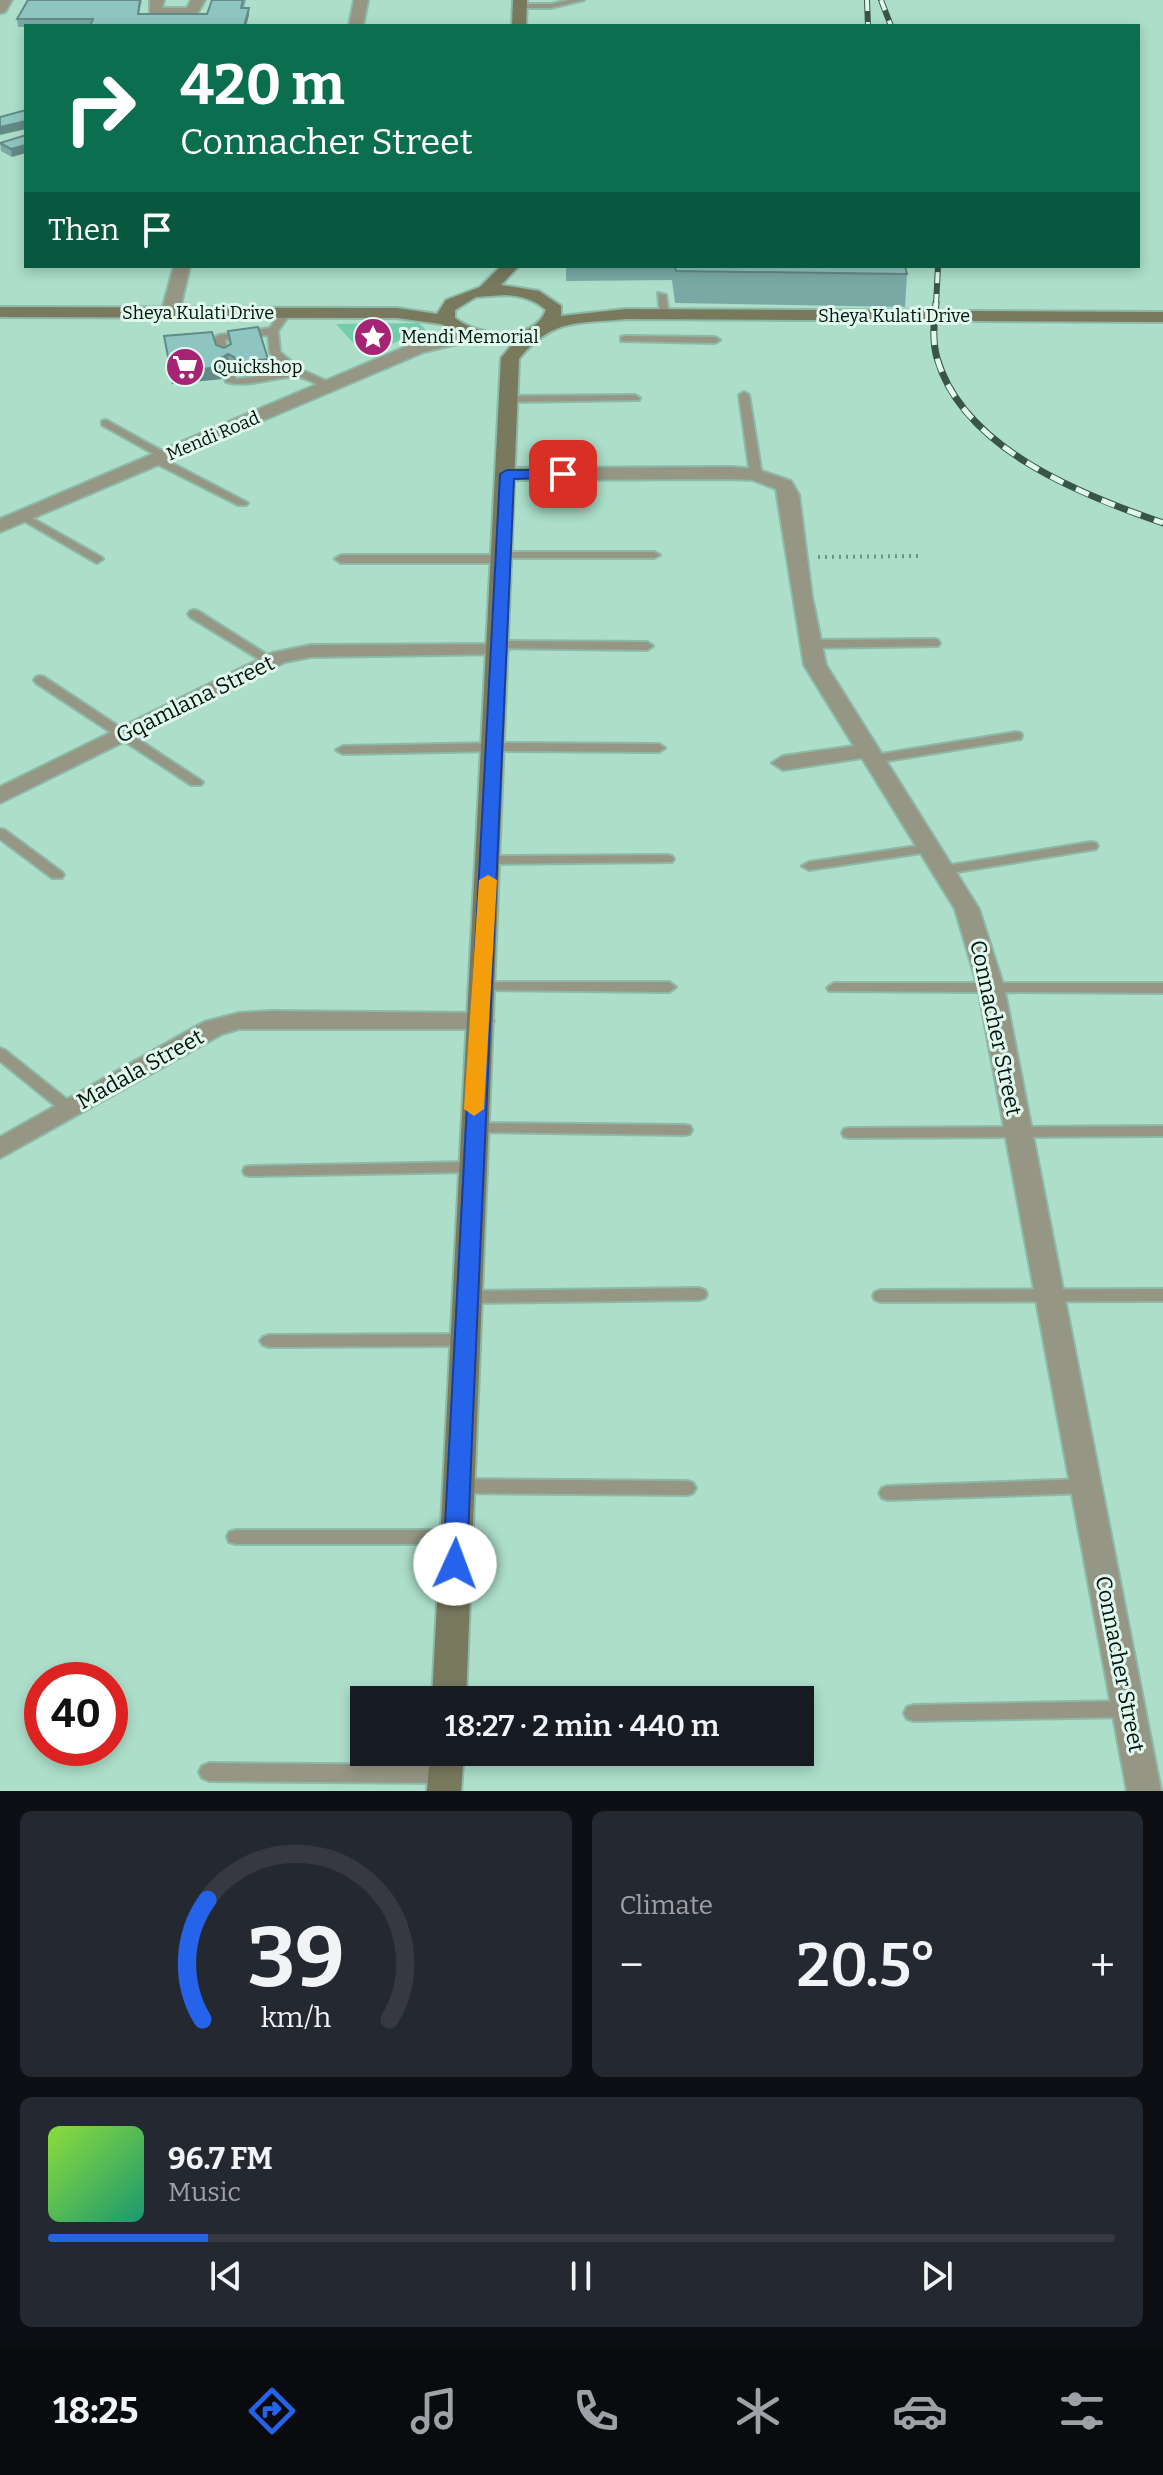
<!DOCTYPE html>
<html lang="en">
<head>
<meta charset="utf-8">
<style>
	:root { --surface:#171b24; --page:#242831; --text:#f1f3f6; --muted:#9ea1a6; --line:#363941; --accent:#2563eb }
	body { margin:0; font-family:Bitter,serif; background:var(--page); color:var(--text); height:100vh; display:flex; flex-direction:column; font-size:30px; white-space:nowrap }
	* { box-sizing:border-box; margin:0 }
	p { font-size:26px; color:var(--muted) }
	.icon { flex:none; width:44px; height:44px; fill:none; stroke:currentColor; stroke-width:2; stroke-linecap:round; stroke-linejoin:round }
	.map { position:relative; height:1791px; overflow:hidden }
	.side { display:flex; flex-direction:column; gap:20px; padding:20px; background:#0d0f14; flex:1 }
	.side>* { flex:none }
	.banner { position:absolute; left:24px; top:24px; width:1116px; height:244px; border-radius:0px; box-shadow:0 4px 12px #0003; background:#0b6e4f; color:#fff; overflow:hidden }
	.speed { position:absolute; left:24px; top:1662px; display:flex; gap:16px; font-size:40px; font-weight:700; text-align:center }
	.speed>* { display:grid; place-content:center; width:104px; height:104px; border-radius:50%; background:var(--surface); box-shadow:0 4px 12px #0003; line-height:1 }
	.speed .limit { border:12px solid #d22; background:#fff; color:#111 }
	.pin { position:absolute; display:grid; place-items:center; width:68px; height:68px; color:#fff; margin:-34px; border-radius:16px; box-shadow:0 4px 12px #0006 }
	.me { position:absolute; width:88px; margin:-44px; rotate:2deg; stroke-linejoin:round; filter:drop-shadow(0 0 6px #0008) }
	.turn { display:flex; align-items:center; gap:28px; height:168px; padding:0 24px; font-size:36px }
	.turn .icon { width:104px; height:104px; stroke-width:2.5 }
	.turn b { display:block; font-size:56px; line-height:68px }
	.then { display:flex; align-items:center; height:76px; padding:0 24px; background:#0003; gap:16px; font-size:30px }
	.big { font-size:60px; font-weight:600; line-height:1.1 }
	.side .tile { flex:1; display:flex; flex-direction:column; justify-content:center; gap:12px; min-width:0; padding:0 28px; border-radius:12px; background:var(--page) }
	.side .dial { align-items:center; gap:0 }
	.dial svg { height:208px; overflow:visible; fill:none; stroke:var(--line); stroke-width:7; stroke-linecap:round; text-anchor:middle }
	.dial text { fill:var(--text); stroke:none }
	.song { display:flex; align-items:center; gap:24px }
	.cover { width:96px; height:96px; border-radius:12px; background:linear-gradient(135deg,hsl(90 70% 55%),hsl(160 70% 35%)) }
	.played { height:8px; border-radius:4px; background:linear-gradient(90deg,var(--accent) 15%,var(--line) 15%) }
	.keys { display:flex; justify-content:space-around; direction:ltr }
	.heat { display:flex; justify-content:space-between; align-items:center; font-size:44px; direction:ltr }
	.side .tiles { flex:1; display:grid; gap:20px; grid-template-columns:1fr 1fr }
	.tile:last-child { grid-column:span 2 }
	.trip { position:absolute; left:350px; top:1686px; width:464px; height:80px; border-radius:0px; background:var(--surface); box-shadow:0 4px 12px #0003; font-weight:600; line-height:80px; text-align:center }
	.dock { display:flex; height:128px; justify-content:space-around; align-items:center; background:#090b0e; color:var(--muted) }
	.dock .icon { width:56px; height:56px }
	.dock .current { color:var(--accent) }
	.dock b { font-size:36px; color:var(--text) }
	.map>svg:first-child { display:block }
</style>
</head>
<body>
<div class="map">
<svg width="1163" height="1791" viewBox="0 0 1163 1791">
	<rect width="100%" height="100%" fill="#acdeca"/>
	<path fill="#73cdad" d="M 419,323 L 426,330 L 364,355 L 336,324 Z"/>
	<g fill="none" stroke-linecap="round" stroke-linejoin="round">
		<g stroke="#8db9a8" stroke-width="4">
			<path id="lane" d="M 569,0 L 584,0 L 551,8 L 520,8 L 516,6 L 520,4 L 551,4 Z
				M 658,293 L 666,295 L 669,317 L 660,315 Z
				M 285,311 L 290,314 L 278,331 L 280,352 L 300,369 L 333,384 L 333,388 C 321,389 314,381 303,378 C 282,373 251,389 226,382 L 223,372 L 228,369 L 232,370 L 235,378 L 237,379 L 291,372 L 270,353 L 268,335 L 225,340 L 229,355 L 224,358 L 219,355 L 214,338 L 219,335 L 270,328 L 281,312 Z
				M 625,336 L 715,337 L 720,340 L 715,343 L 621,341 L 621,337 Z
				M 744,392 L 749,395 L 762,475 L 756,478 L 750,475 L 739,395 Z
				M 635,395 L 640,398 L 639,400 L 509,402 L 504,399 L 509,396 Z
				M 106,420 L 171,456 L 170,458 L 162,458 L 248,503 L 246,505 L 238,505 L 153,462 L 153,458 L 161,458 L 102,425 L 102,421 Z
				M 23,513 L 101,557 L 103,559 L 97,563 L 93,561 L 19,518 L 17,516 Z
				M 503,552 L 654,552 L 660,555 L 654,558 L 509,558 L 503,563 L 341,563 L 335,559 L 341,555 L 498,555 Z
				M 194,610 L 198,611 L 277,661 L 275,664 L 267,664 L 190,617 L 188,614 L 190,611 Z
				M 934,639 L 938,640 L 940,643 L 938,646 L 810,648 L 804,644 L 810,640 Z
				M 498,641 L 647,642 L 653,646 L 647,650 L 494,648 L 492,645 Z
				M 40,676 L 44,677 L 203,782 L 201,785 L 191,785 L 36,683 L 34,680 L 36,677 Z
				M 1016,732 L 1021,733 L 1022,736 L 1021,739 L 875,763 L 868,759 L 875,755 Z
				M 494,743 L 659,744 L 665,748 L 659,752 L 494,751 L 343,754 L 336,750 L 343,746 Z
				M 0,829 L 5,830 L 62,872 L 64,875 L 62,878 L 52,878 L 0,839 Z
				M 1091,842 L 1096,843 L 1098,846 L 1096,849 L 945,874 L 938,870 L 945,866 Z
				M 930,844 L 937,848 L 935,851 L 809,870 L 802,866 L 809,862 Z
				M 667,855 L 672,856 L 674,859 L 672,862 L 489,864 L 482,860 L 489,856 Z
				M 483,982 L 669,982 L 676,987 L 669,992 L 478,990 L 476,987 L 478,984 Z
				M 834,983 L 1163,983 L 1163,993 L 829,991 L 827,988 Z
				M 0,1048 L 5,1050 L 74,1105 L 77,1109 L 74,1113 L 64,1113 L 0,1061 Z
				M 473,1123 L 684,1125 L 690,1126 L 692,1130 L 690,1134 L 684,1135 L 467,1132 L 465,1128 L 467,1124 Z
				M 1163,1126 L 1163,1136 L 850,1138 L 844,1137 L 842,1133 L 844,1129 L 850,1128 Z
				M 472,1162 L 478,1163 L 480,1167 L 478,1171 L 472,1172 L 251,1176 L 245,1175 L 243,1171 L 245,1167 L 251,1166 Z
				M 699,1288 L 705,1290 L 707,1294 L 705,1298 L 699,1300 L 466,1303 L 460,1301 L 458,1297 L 460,1293 L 466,1291 Z
				M 1163,1289 L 1163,1301 L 881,1302 L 875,1300 L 873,1296 L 875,1292 L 881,1290 Z
				M 464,1334 L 470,1336 L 473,1340 L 470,1344 L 464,1346 L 269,1347 L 263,1345 L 260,1341 L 263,1337 L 269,1335 Z
				M 458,1479 L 687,1481 L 693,1483 L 696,1488 L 693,1493 L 687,1495 L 458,1493 L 452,1491 L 449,1486 L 452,1481 Z
				M 1086,1479 L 1092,1481 L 1095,1486 L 1092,1491 L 1086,1493 L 888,1500 L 882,1498 L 879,1493 L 882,1488 L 888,1486 Z
				M 236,1530 L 456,1530 L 463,1532 L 465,1537 L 463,1542 L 456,1544 L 236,1544 L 229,1542 L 227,1537 L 229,1532 Z
				M 1128,1701 L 1135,1703 L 1138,1709 L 1135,1715 L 1128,1717 L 914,1721 L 907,1719 L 904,1713 L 907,1707 L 914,1705 Z
				M 209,1763 L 446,1765 L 453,1768 L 456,1774 L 453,1780 L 446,1783 L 209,1781 L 202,1778 L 199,1772 L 202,1766 Z"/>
		</g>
		<g stroke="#8db9a8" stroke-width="4">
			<path id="street" d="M 0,0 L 12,0 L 5,12 L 0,13 Z
				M 150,0 L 164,0 L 162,8 L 187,8 L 191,0 L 205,0 L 197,14 L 173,18 L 150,13 Z
				M 354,0 L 368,0 L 363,26 L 349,26 Z
				M 174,266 L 190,266 L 179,313 L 170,318 L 161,313 Z
				M 472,330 L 478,331 L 481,335 L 478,339 L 424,352 L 0,532 L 0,519 L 412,344 Z
				M 732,467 L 756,469 L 791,481 L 799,495 L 812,597 L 826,665 L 979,909 L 1004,987 L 1161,1791 L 1127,1791 L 978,987 L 955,909 L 862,758 L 783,770 L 772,763 L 783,756 L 854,746 L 804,665 L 776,489 L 753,480 L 732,479 L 507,480 L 497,474 L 507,468 Z
				M 498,644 L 509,650 L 505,654 L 311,657 L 285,662 L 0,803 L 0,787 L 272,653 L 311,645 Z
				M 270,1011 L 481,1013 L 490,1015 L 494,1021 L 490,1027 L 481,1029 L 239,1029 L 222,1034 L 0,1158 L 0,1137 L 204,1022 L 239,1013 Z"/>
		</g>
		<g stroke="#8db9a8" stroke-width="4">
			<path id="secondary" d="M 513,0 L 527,0 L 526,26 L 512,26 Z
				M 501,266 L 519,266 L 501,285 L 539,291 L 561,306 L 561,316 L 626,309 L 1163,312 L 1163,322 L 626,319 C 577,324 552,318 519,359 L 466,1700 L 432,1700 L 501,358 L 514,342 L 471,338 L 441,324 L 397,318 L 0,317 L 0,307 L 397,308 L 437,314 L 446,300 L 480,287 ZM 505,295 C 521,296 534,299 546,310 C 533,344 478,336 455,318 L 455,310 L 476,297 Z
				M 430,1752 L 464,1752 L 461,1791 L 427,1791 Z"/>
		</g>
		<path stroke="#6f9586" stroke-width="4" stroke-dasharray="2 5" stroke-linecap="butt" d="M 818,557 L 923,556"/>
		<use href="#lane" fill="#959684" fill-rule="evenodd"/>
		<use href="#street" fill="#959684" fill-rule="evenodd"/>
		<use href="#secondary" fill="#79795e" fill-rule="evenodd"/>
		<g stroke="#39554a" stroke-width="6">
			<path id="rail-far1" d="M 867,0 L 868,26
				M 881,0 L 891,26
				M 936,305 L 938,266"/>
		</g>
		<g stroke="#39554a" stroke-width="7">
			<path id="rail" d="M 936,303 C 934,321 932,341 937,358 C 963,449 1082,495 1163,523"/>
		</g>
		<use href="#rail-far1" stroke="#e0f8ee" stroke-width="4" stroke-dasharray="11" stroke-linecap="butt"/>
		<use href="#rail" stroke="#e0f8ee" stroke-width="5" stroke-dasharray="14" stroke-linecap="butt"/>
	</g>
	<path fill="#7aa9a5" d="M 28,0 L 142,0 L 139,14 L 207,14 L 212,0 L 246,0 L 244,8 L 249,8 L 249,15 L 246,26 L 18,27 L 17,19 Z
		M 26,135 L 12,157 L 1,151 L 0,143 Z
		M 566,266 L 905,266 L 907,274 L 905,307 L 675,303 L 672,280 L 566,281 Z
		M 228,331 L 269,372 L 238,376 L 235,369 L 229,366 L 221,370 L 222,379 L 172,384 L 164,336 L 216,345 L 224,348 L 229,345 Z"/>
	<path fill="#638a86" d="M 249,8 L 249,15 L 246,26 L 244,26 Z
		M 26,121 L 26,129 L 0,135 L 0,127 Z
		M 26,145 L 26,153 L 12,157 L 11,149 Z
		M 228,354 L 229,366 L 221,370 L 222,379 L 172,384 L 171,372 L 219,359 Z
		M 268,359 L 269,372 L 238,376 L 236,363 Z"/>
	<path fill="#8ec5c0" stroke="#638a86" stroke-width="2" d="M 28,0 L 140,0 L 138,14 L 207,14 L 212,0 L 243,0 L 241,8 L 249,8 L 244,26 L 90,26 L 93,19 L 17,19 Z
		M 26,110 L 26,121 L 0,127 L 0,117 Z
		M 26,135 L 26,145 L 11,149 L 0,143 Z
		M 675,266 L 905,266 L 907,274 L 676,271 Z
		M 258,327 L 268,359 L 236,363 L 234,357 L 228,354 L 219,359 L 221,367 L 171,372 L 164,336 L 212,332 L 216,345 L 224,348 L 231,344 L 228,331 Z"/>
	<path fill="#2563eb" stroke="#184099" stroke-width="2" d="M 563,470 L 571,474 L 569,477 L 514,479 C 499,840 481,1202 467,1564 L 463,1571 L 455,1574 L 446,1571 L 443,1564 C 460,1201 481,838 500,474 L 507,470 Z"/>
	<path fill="#f59e0b" d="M 488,875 L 497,880 L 484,1109 L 474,1116 L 464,1109 L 479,880 Z"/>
	<defs>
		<g id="sight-disc" transform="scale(2)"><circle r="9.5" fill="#a62473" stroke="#e0f8ee"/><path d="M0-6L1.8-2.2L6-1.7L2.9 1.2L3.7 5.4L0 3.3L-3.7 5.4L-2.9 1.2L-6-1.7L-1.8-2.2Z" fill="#fff"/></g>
		<g id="supermarket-disc" transform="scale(2)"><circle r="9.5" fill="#a62473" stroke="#e0f8ee"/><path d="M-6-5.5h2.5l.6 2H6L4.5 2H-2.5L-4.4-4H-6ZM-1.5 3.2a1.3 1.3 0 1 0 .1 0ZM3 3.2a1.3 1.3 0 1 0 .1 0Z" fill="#fff"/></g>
	</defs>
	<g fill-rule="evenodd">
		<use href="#sight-disc" x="373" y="337"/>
		<use href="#supermarket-disc" x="185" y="367"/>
	</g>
	<g text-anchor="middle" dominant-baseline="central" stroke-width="6" stroke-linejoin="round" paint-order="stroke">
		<g font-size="18" fill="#02130c" stroke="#e0f8ee">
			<text x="198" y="313">Sheya Kulati Drive</text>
			<text x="894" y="316">Sheya Kulati Drive</text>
			<text transform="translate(213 436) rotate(-23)">Mendi Road</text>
		</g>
		<g font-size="18" fill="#02130c" stroke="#e0f8ee" text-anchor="start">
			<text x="401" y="337">Mendi Memorial</text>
			<text x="213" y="367">Quickshop</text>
		</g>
		<g font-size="22" fill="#02130c" stroke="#e0f8ee">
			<text transform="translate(195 699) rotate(-26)">Gqamlana Street</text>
			<text transform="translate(996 1028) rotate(78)">Connacher Street</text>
			<text transform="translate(140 1069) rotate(-29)">Madala Street</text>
			<text transform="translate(1120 1664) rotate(79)">Connacher Street</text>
		</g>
	</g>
</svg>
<div class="speed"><div class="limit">40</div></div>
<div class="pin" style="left:563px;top:474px;background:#d93025"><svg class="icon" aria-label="arrive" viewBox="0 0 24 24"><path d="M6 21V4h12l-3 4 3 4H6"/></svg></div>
<svg class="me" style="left:455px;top:1564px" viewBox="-20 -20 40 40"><circle r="19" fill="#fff"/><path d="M0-13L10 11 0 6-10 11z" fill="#2563eb"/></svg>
<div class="trip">18:27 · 2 min · 440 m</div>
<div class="banner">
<div class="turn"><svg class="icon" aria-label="right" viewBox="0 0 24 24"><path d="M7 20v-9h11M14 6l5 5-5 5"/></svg><div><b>420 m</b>Connacher Street</div></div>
<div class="then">Then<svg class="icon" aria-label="arrive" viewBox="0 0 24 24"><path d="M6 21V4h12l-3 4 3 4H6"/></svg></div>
</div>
</div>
<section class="side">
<div class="tiles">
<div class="tile dial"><svg viewBox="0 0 100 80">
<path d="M14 69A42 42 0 1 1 86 69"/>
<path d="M14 69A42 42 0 0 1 16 23" stroke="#2563eb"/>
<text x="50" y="56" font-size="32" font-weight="700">39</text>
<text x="50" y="72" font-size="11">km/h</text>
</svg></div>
<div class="tile"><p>Climate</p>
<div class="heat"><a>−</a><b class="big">20.5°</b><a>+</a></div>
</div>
<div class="tile">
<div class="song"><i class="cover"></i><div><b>96.7 FM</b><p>Music</p></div></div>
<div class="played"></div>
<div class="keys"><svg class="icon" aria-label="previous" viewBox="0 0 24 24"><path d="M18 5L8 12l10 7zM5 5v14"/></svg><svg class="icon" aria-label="pause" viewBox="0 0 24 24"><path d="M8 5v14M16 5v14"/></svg><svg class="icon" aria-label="next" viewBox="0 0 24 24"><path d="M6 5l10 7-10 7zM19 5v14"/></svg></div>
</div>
</div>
</section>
<nav class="dock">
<b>18:25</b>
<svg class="icon current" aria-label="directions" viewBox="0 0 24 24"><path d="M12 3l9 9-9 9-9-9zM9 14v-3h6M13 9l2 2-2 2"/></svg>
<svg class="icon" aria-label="music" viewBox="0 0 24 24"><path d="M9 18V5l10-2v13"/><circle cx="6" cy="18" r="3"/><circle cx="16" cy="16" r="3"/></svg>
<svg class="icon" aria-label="phone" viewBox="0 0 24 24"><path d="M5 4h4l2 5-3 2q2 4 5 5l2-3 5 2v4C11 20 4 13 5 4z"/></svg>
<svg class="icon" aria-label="climate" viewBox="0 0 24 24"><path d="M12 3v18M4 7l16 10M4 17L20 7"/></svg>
<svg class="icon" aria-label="car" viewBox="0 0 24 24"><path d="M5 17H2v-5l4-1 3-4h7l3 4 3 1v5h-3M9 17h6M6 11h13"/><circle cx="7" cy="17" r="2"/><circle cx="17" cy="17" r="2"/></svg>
<svg class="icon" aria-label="filters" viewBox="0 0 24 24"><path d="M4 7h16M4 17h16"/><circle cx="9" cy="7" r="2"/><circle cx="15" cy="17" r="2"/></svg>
</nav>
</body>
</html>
